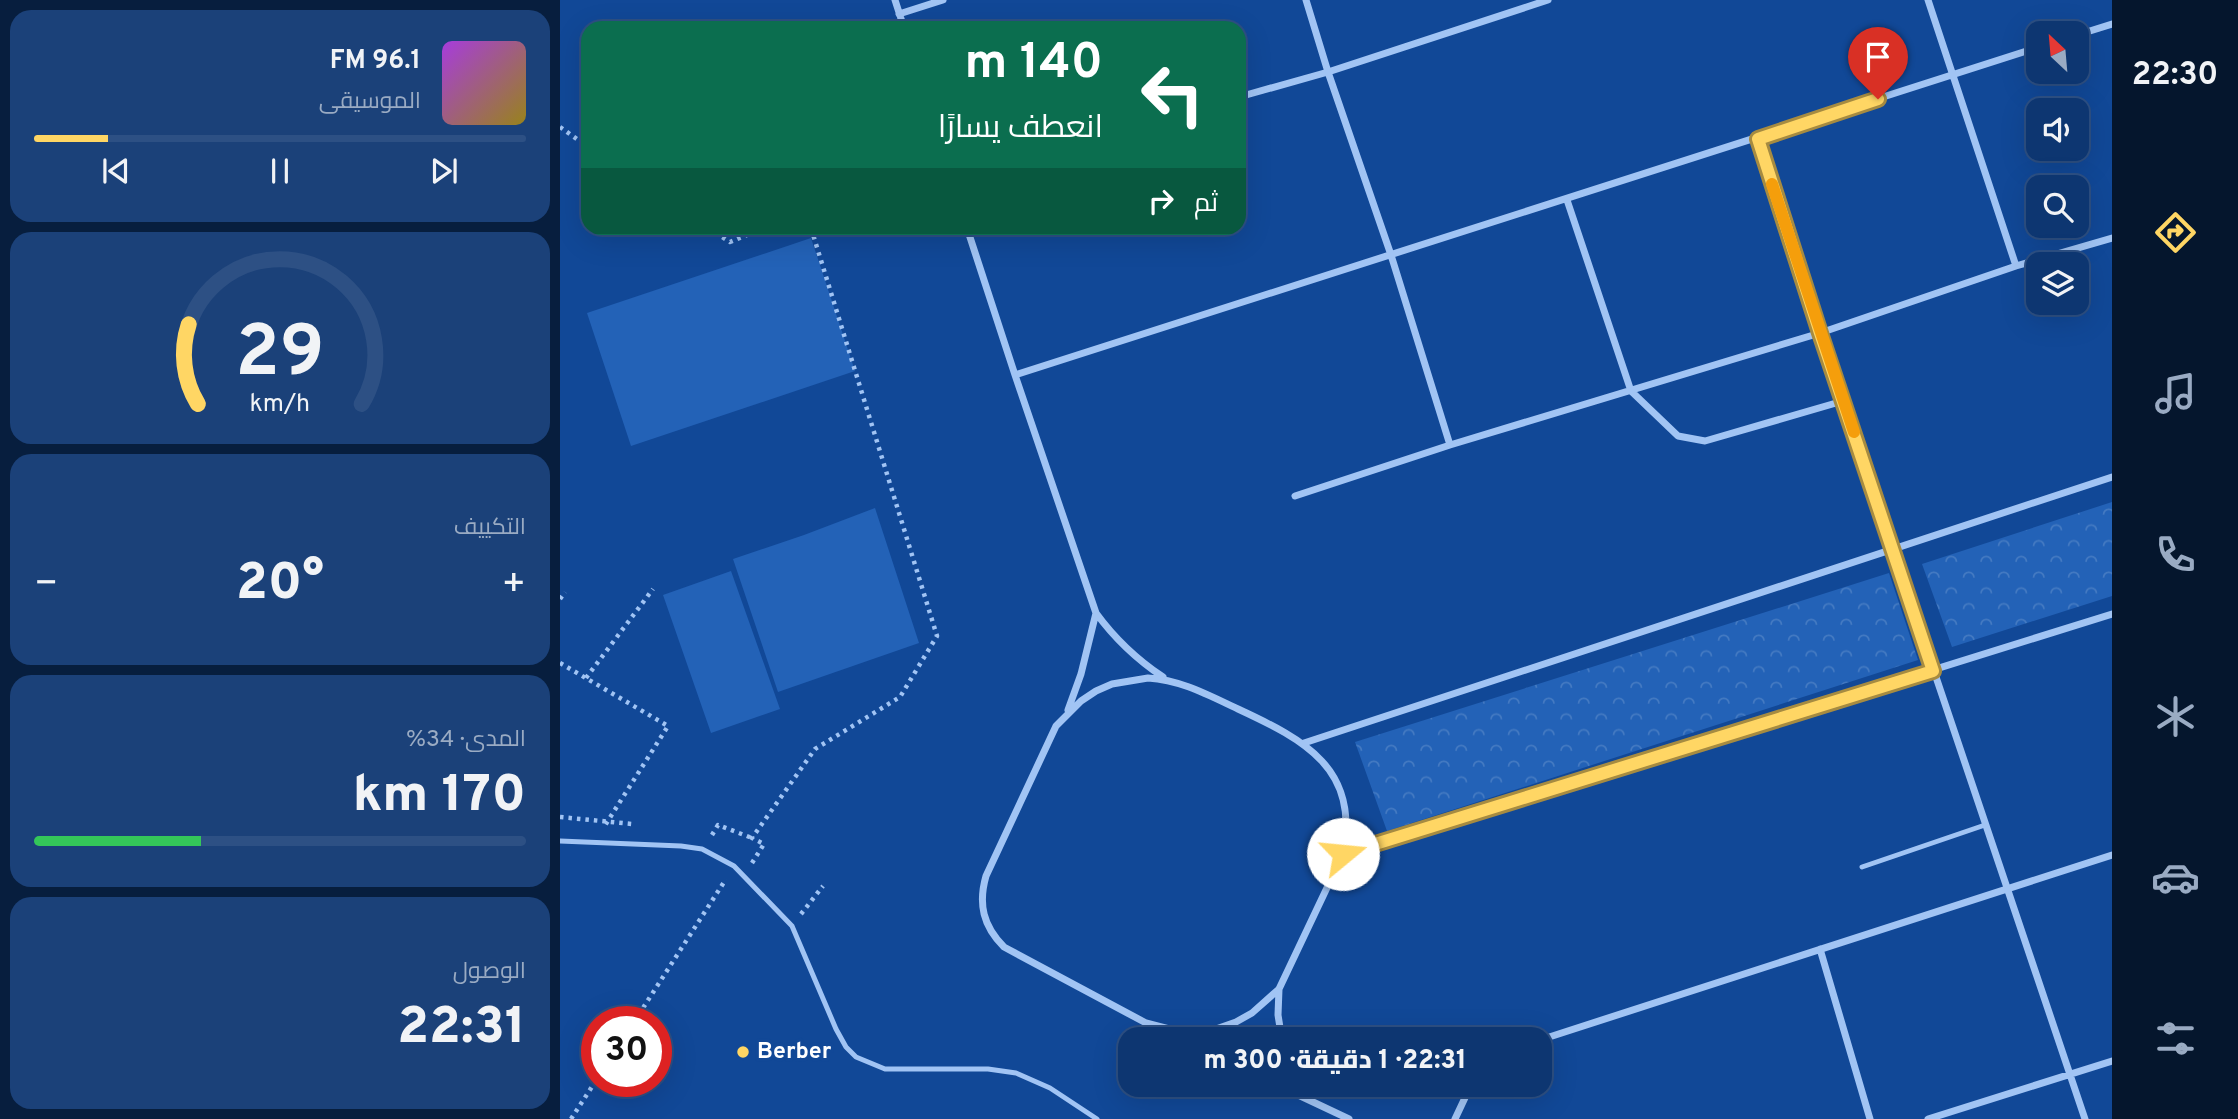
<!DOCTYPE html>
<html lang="ar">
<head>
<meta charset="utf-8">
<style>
	:root { --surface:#0d3671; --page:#1b4179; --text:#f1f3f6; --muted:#9aabc3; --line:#2d5084; --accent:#ffd664 }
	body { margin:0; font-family:Overpass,Cairo,sans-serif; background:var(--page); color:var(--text); direction:rtl; height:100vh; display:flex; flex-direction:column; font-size:26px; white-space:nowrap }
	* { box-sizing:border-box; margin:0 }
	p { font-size:23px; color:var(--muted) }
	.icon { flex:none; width:38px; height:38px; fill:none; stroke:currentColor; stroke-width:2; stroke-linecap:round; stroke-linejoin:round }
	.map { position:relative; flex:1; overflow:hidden; direction:ltr }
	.sheet { display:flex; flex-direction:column; gap:10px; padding:10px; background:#071e3e; width:560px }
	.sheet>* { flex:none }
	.hud { position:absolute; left:21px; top:21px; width:665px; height:214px; border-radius:21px; box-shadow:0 7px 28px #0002,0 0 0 2px var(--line); direction:rtl; background:#0b6e4f; color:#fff; overflow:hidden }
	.needle { width:46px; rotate:334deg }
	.tools { position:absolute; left:1466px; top:21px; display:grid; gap:14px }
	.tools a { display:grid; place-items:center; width:63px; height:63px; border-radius:14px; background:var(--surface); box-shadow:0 7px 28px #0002,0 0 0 2px var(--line); font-size:35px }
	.speed { position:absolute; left:21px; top:1006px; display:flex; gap:14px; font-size:35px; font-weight:700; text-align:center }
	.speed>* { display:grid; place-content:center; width:91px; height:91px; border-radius:50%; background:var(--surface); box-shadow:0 7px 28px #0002,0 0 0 2px var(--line); line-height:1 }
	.speed .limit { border:10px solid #d22; background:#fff; color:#111 }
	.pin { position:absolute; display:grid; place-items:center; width:60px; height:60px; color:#fff; margin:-72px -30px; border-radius:50% 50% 50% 0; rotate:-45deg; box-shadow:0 0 7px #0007 }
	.pin .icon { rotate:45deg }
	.me { position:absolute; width:77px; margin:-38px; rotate:73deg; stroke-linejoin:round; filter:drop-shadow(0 0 5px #0008) }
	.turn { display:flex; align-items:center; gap:24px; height:147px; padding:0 28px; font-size:32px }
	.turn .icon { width:91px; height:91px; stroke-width:2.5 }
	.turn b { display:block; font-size:49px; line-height:60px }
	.then { display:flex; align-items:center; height:66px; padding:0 28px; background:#0003; gap:14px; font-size:26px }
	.big { font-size:52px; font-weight:800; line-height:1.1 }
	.sheet .card { flex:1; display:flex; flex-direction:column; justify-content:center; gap:10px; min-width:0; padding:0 24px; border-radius:21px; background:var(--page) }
	.sheet .dial { align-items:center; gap:0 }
	.dial svg { height:182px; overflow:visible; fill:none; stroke:var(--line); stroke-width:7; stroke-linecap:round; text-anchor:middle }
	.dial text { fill:var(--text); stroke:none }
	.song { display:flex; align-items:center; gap:21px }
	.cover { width:84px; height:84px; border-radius:10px; background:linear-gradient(135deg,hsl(280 70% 55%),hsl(50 70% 35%)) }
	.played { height:7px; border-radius:4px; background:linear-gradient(90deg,var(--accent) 15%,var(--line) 15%) }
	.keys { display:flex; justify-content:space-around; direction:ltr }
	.heat { display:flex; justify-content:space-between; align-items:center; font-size:38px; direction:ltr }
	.charge { height:10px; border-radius:5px; background:linear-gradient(90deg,#34c759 34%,var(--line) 0) }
	.trip { position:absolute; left:558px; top:1027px; width:434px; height:70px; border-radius:21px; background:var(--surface); box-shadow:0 7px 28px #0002,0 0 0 2px var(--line); font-weight:800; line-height:70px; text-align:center; direction:rtl }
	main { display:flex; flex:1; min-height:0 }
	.dock { display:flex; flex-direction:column; width:126px; justify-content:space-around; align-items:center; background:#05162d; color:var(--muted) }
	.dock .icon { width:49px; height:49px }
	.dock .on { color:var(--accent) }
	.dock b { font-size:32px; color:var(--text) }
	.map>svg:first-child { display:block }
</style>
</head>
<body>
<main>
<nav class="dock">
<b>22:30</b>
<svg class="icon on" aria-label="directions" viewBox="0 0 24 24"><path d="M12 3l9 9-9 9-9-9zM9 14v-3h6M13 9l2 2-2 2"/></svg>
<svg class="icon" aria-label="music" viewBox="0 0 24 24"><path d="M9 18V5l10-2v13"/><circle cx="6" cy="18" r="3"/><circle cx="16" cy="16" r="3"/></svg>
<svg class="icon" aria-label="phone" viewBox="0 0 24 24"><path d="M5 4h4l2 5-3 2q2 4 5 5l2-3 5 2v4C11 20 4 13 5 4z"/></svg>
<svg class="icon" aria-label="climate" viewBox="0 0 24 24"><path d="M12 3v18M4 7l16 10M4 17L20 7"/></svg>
<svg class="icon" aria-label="car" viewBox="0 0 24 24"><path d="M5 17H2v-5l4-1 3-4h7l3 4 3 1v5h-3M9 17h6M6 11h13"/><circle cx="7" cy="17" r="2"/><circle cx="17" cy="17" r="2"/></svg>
<svg class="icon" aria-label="filters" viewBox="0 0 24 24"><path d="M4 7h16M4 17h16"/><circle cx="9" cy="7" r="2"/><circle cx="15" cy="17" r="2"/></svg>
</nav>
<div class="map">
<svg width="1552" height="1119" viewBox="0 0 1552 1119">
	<defs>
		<pattern id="park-crowns" width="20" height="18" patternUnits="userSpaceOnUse" patternTransform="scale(1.75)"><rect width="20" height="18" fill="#2362b7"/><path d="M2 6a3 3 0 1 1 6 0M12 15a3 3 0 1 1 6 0" fill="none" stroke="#447ac2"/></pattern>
	</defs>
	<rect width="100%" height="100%" fill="#114897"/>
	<path fill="#2362b7" d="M 251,238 L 295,371 L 71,446 L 27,313 Z
		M 315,508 L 359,643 L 218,692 L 173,559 L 244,535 Z
		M 171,571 L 220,709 L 151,733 L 103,595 Z"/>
	<path fill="url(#park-crowns)" d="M 1552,502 L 1552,596 L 1392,647 L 1362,564 Z
		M 1329,573 L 1358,660 L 827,831 L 795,742 Z"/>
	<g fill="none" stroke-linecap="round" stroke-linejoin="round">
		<path stroke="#a1c4f4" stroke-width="4.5" stroke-dasharray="3.5 5" stroke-linecap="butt" d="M 0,127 L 28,147
			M 148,228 L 170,242 L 204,228
			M 0,599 L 5,592
			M 0,663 L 108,726 L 44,827
			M 26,678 L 93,589
			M 0,817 L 72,824
			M 152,835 L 158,825 L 192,838
			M 192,863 L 204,844 L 192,838 L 255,749 L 340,697 L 377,636 L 251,228
			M 241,914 L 263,886
			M 74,1022 L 166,879
			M 11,1119 L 37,1079"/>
		<path stroke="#a1c4f4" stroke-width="5" d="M 0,841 L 121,846 L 142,849 L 174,866 L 232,926 L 276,1029 L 286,1047 L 296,1057 L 325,1069 L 428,1069 L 456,1073 L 490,1088 L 537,1119
			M 1302,867 L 1425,825"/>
		<path stroke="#a1c4f4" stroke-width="7" d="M 335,0 L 344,28
			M 746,0 L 768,72 L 831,255 L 890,445
			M 1368,0 L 1456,266
			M 339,14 L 383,0
			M 1517,35 L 1552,24
			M 679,97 L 768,72 L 988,0
			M 1198,139 L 1260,333 L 1525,1119
			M 1007,200 L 1071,391 L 1118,436 L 1145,441 L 1283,401
			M 407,228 L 455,375 L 536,613 C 555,639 576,659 603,677
			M 455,375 L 1479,47
			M 735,496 L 890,445 L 1260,333 L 1456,266 L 1552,238
			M 588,678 C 621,680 648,695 678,709 C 745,740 800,769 783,854 L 719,989 L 692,1013 L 676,1022 L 656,1029 L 635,1031 L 613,1030 L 586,1023 L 444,947 C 423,926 418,904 426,876 L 496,726 L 521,701 L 536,691 L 552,684 Z
			M 508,710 L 521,674 L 536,613
			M 744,743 L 1552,477
			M 783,854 L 1552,614
			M 1260,949 L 1310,1119
			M 719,989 L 718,1015 L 722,1040
			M 599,1030 L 617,1040
			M 980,1040 L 1552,855
			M 717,1085 L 789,1119
			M 738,1085 L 745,1097
			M 895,1119 L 911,1085
			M 1368,1119 L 1552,1061"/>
	</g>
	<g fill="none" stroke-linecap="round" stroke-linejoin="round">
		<g stroke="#a68b41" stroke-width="18">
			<path id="route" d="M 783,854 L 1373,671 L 1260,333 L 1198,139 L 1318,99"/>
		</g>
		<use href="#route" stroke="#ffd664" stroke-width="12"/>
		<path stroke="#f59e0b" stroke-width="12" d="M 1212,184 L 1294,432"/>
	</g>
	<circle fill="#ffd664" stroke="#114897" stroke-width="2.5" cx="183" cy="1052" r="7"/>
	<g text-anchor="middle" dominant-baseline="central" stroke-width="7" stroke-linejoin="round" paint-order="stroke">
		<g font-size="23" font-weight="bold" fill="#fff" stroke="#114897" text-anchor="start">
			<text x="197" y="1052">Berber</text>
		</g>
	</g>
</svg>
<div class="tools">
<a><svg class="needle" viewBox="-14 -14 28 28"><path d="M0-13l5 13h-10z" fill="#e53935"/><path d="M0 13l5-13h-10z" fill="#9aabc3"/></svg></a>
<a><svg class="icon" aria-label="sound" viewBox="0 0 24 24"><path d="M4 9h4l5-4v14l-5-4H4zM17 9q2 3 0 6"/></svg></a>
<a><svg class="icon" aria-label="search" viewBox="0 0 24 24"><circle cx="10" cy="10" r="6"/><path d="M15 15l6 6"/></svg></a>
<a><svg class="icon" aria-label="layers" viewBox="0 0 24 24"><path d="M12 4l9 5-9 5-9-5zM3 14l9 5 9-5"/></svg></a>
</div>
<div class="speed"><div class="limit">30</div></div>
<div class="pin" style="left:1318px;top:99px;background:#d93025"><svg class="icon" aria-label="arrive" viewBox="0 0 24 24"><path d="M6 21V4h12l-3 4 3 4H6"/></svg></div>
<svg class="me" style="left:783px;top:854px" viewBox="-20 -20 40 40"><circle r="19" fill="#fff"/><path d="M0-13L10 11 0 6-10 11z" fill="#ffd664"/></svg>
<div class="trip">22:31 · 1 دقيقة · 300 m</div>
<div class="hud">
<div class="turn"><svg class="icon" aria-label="left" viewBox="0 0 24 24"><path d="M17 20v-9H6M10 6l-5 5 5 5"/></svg><div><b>140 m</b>انعطف يسارًا</div></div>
<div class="then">ثم<svg class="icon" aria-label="right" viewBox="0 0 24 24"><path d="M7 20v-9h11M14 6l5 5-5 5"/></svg></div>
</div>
</div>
<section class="sheet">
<div class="card">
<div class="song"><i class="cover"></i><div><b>96.1 FM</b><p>الموسيقى</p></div></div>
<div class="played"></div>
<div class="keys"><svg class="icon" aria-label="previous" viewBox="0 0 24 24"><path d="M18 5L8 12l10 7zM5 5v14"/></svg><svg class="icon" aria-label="pause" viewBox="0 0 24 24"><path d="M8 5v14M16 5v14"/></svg><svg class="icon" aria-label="next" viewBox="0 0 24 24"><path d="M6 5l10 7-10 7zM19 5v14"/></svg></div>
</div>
<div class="card dial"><svg viewBox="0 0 100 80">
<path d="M14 69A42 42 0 1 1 86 69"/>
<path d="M14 69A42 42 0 0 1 10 34" stroke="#ffd664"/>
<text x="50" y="56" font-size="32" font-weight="700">29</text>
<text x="50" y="72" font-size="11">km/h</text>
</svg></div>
<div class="card"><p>التكييف</p>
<div class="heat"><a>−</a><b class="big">20°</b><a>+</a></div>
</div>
<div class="card"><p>المدى · 34%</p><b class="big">170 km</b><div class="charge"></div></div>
<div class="card"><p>الوصول</p><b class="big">22:31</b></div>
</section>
</main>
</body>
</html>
